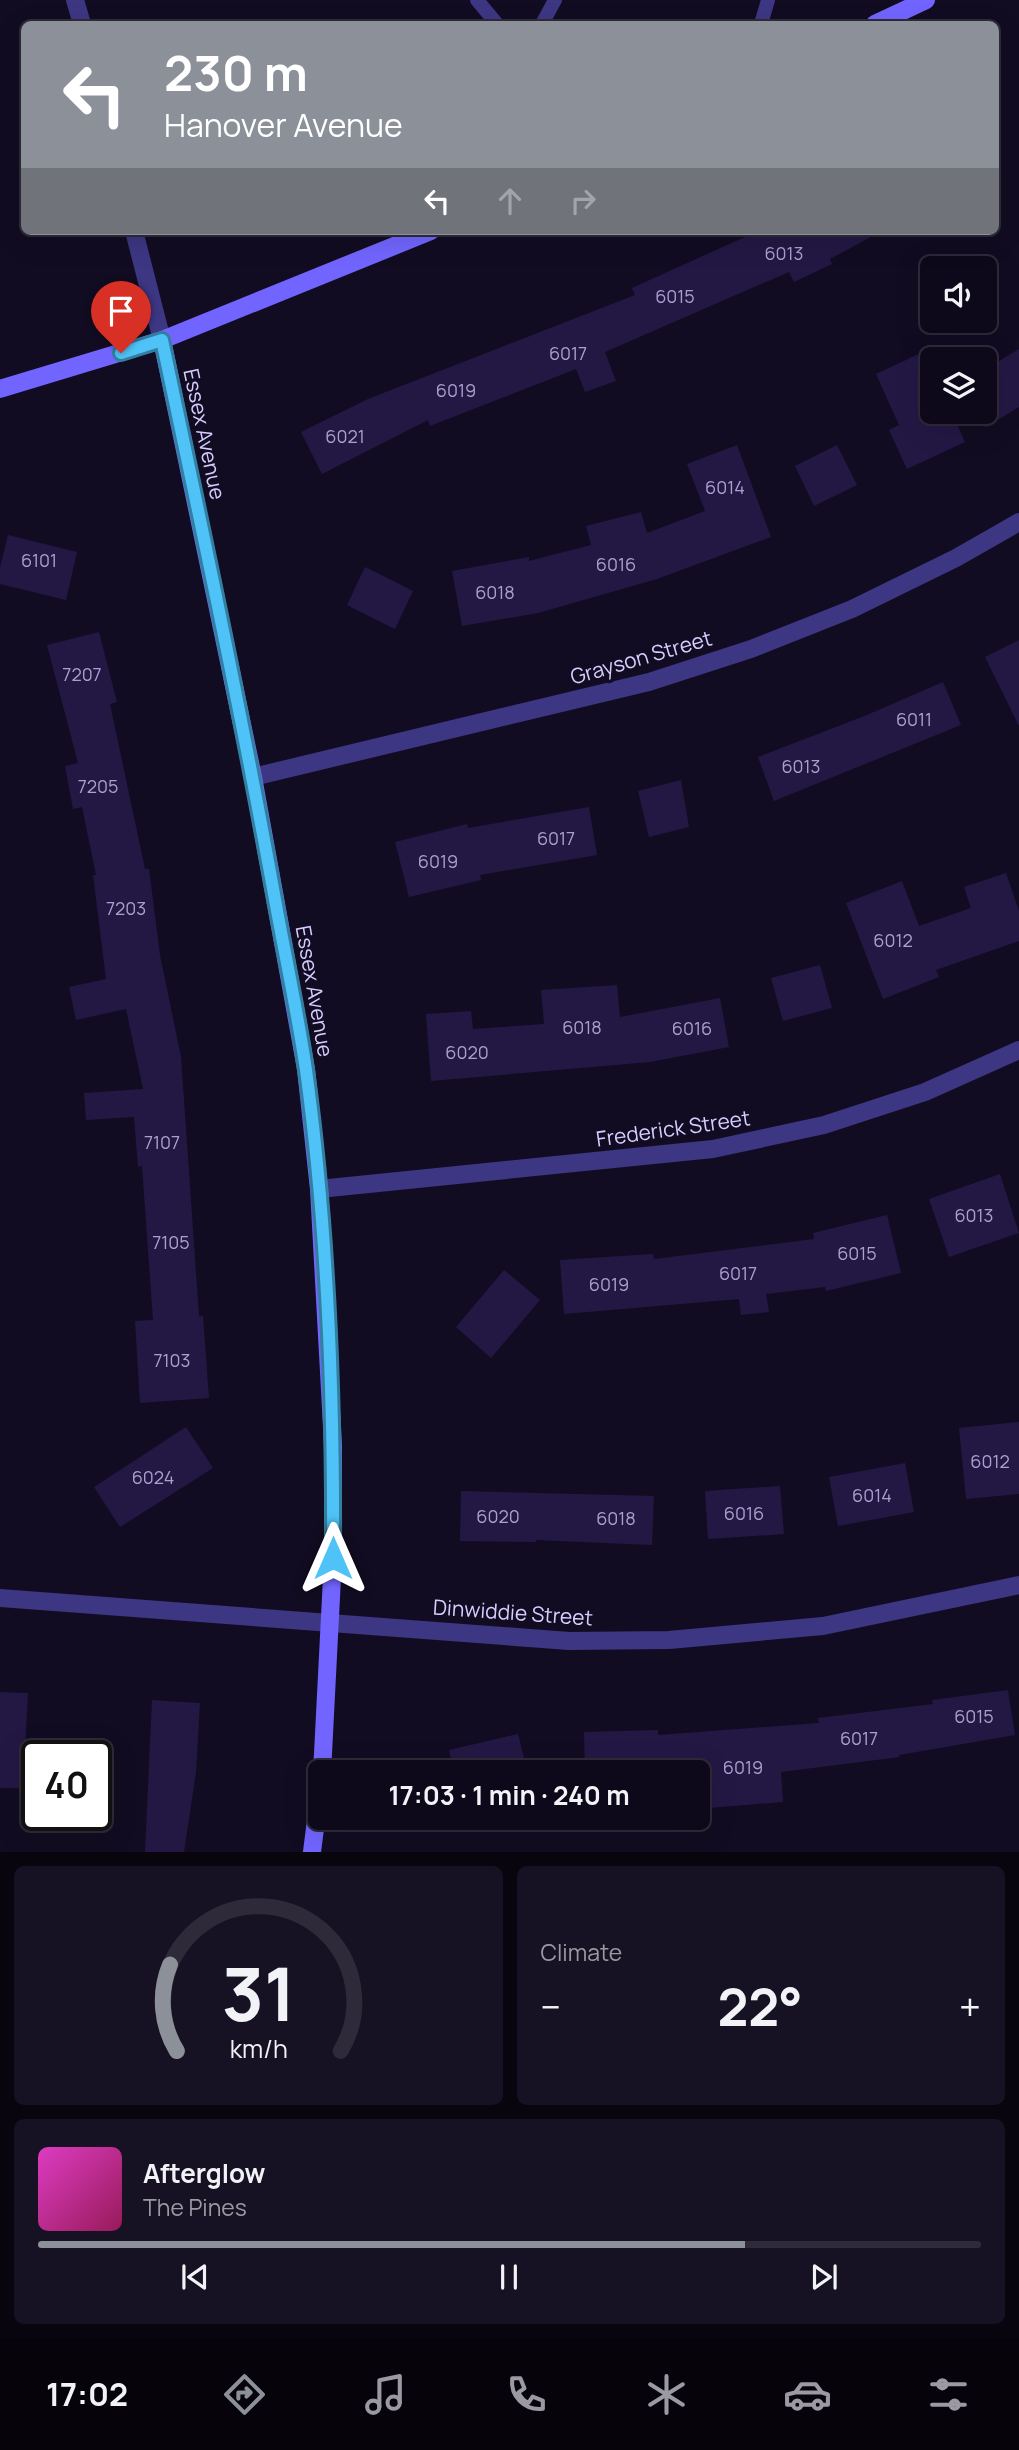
<!DOCTYPE html>
<html lang="en">
<head>
<meta charset="utf-8">
<style>
	:root { --surface:#0e091a; --page:#171223; --text:#f1f3f6; --muted:#9b9aa2; --line:#2e2a39; --accent:#8c9099 }
	body { margin:0; font-family:Manrope,sans-serif; background:var(--page); color:var(--text); height:100vh; display:flex; flex-direction:column; font-size:26px; white-space:nowrap }
	* { box-sizing:border-box; margin:0 }
	p { font-size:23px; color:var(--muted) }
	.icon { flex:none; width:38px; height:38px; fill:none; stroke:currentColor; stroke-width:2; stroke-linecap:round; stroke-linejoin:round }
	.map { position:relative; height:1852px; overflow:hidden }
	.sheet { display:flex; flex-direction:column; gap:14px; padding:14px; background:#08050e; flex:1 }
	.sheet>* { flex:none }
	.guide { position:absolute; left:21px; top:21px; width:978px; height:214px; border-radius:10px; box-shadow:0 7px 28px #0002,0 0 0 2px var(--line); background:#8c9099; color:#fff; overflow:hidden }
	.buttons { position:absolute; left:920px; top:256px; display:grid; gap:14px }
	.buttons a { display:grid; place-items:center; width:77px; height:77px; border-radius:10px; background:var(--surface); box-shadow:0 7px 28px #0002,0 0 0 2px var(--line); font-size:35px }
	.speed { position:absolute; left:21px; top:1740px; display:flex; gap:14px; font-size:35px; font-weight:700; text-align:center }
	.speed>* { display:grid; place-content:center; width:91px; height:91px; border-radius:50%; background:var(--surface); box-shadow:0 7px 28px #0002,0 0 0 2px var(--line); line-height:1 }
	.speed .limit { border:4px solid #111; border-radius:10px; background:#fff; color:#111 }
	.pin { position:absolute; display:grid; place-items:center; width:60px; height:60px; color:#fff; margin:-72px -30px; border-radius:50% 50% 50% 0; rotate:-45deg; box-shadow:0 0 7px #0007 }
	.pin .icon { rotate:45deg }
	.me { position:absolute; width:77px; margin:-38px; rotate:0deg; stroke-linejoin:round; filter:drop-shadow(0 0 5px #0008) }
	.turn { display:flex; align-items:center; gap:24px; height:147px; padding:0 28px; font-size:32px }
	.turn .icon { width:91px; height:91px; stroke-width:2.5 }
	.turn b { display:block; font-size:49px; line-height:60px }
	.lanes { display:flex; align-items:center; height:66px; padding:0 28px; background:#0003; justify-content:center; gap:35px; direction:ltr }
	.lanes .off { opacity:.35 }
	.big { font-size:52px; font-weight:700; line-height:1.1 }
	.sheet .tile { flex:1; display:flex; flex-direction:column; justify-content:center; gap:10px; min-width:0; padding:0 24px; border-radius:10px; background:var(--page) }
	.sheet .dial { align-items:center; gap:0 }
	.dial svg { height:182px; overflow:visible; fill:none; stroke:var(--line); stroke-width:7; stroke-linecap:round; text-anchor:middle }
	.dial text { fill:var(--text); stroke:none }
	.song { display:flex; align-items:center; gap:21px }
	.cover { width:84px; height:84px; border-radius:10px; background:linear-gradient(135deg,hsl(310 70% 55%),hsl(330 70% 35%)) }
	.played { height:7px; border-radius:4px; background:linear-gradient(90deg,var(--accent) 75%,var(--line) 75%) }
	.keys { display:flex; justify-content:space-around; direction:ltr }
	.heat { display:flex; justify-content:space-between; align-items:center; font-size:38px; direction:ltr }
	.sheet .tiles { flex:1; display:grid; gap:14px; grid-template-columns:1fr 1fr }
	.tile:last-child { grid-column:span 2 }
	.trip { position:absolute; left:308px; top:1760px; width:402px; height:70px; border-radius:10px; background:var(--surface); box-shadow:0 7px 28px #0002,0 0 0 2px var(--line); font-weight:700; line-height:70px; text-align:center }
	.menu { display:flex; height:112px; justify-content:space-around; align-items:center; background:#06040a; color:var(--muted) }
	.menu .icon { width:49px; height:49px }
	.menu .active { color:var(--accent) }
	.menu b { font-size:32px; color:var(--text) }
	.map>svg:first-child { display:block }
</style>
</head>
<body>
<div class="map">
<svg width="1019" height="1852" viewBox="0 0 1019 1852">
	<rect width="100%" height="100%" fill="#120c22"/>
	<path fill="#231844" d="M 758,231 L 882,231 L 830,259 L 832,264 L 794,282 L 789,272 L 605,352 L 616,381 L 585,392 L 576,369 L 430,426 L 428,420 L 322,474 L 301,432 L 368,399 L 635,295 L 632,288 Z
		M 1019,349 L 1019,407 L 985,428 L 985,370 Z
		M 923,352 L 933,372 L 933,411 L 951,411 L 965,442 L 907,469 L 889,430 L 899,425 L 876,374 Z
		M 737,445 L 771,537 L 657,579 L 538,613 L 462,626 L 452,571 L 529,557 L 529,561 L 591,545 L 586,526 L 641,512 L 647,533 L 705,511 L 687,464 Z
		M 837,445 L 857,485 L 814,506 L 795,466 Z
		M 8,535 L 77,552 L 66,600 L 0,584 L 0,568 Z
		M 365,567 L 413,591 L 395,629 L 347,605 Z
		M 99,632 L 117,702 L 110,704 L 145,869 L 149,869 L 160,955 L 181,1057 L 199,1316 L 203,1316 L 209,1398 L 140,1403 L 135,1321 L 153,1320 L 142,1166 L 138,1167 L 134,1117 L 86,1120 L 84,1093 L 143,1089 L 126,1009 L 76,1020 L 69,987 L 106,979 L 93,875 L 96,875 L 82,807 L 73,809 L 65,766 L 78,763 L 47,645 Z
		M 1019,640 L 1019,726 L 985,657 Z
		M 943,682 L 961,725 L 774,801 L 758,757 L 867,715 Z
		M 681,780 L 689,827 L 649,837 L 638,791 Z
		M 589,807 L 597,855 L 480,875 L 481,880 L 409,897 L 395,842 L 467,824 L 468,828 Z
		M 1006,873 L 1019,911 L 1019,941 L 936,970 L 939,977 L 883,999 L 846,903 L 902,881 L 919,926 L 971,908 L 964,887 Z
		M 820,965 L 832,1008 L 783,1021 L 771,978 Z
		M 617,985 L 620,1017 L 720,998 L 729,1047 L 650,1062 L 431,1081 L 426,1014 L 471,1011 L 473,1029 L 544,1024 L 541,990 Z
		M 1000,1174 L 1019,1233 L 949,1257 L 929,1199 Z
		M 887,1215 L 901,1273 L 826,1291 L 825,1287 L 766,1294 L 769,1312 L 741,1315 L 739,1299 L 564,1314 L 560,1260 L 653,1254 L 654,1259 L 814,1239 L 813,1233 Z
		M 504,1270 L 540,1300 L 491,1358 L 456,1327 Z
		M 1019,1422 L 1019,1494 L 966,1499 L 959,1428 Z
		M 186,1427 L 213,1468 L 120,1527 L 94,1487 Z
		M 905,1463 L 914,1512 L 838,1526 L 829,1477 Z
		M 780,1486 L 784,1534 L 708,1539 L 705,1491 Z
		M 461,1491 L 654,1496 L 652,1545 L 536,1540 L 536,1542 L 460,1541 Z
		M 1008,1690 L 1015,1735 L 899,1755 L 900,1757 L 781,1772 L 783,1802 L 708,1808 L 706,1773 L 585,1773 L 584,1732 L 658,1730 L 658,1735 L 819,1723 L 818,1718 L 933,1704 L 932,1700 Z
		M 0,1692 L 28,1693 L 23,1788 L 0,1788 Z
		M 152,1700 L 200,1703 L 196,1772 L 184,1852 L 145,1852 Z
		M 518,1734 L 528,1773 L 454,1773 L 449,1750 Z"/>
	<g fill="none" stroke-linecap="round" stroke-linejoin="round">
		<path stroke="#3d3683" stroke-width="14" d="M 477,0 L 497,24
			M 542,24 L 555,0
			M 761,24 L 768,0"/>
		<path stroke="#3d3683" stroke-width="18" d="M 75,0 L 82,24
			M 134,231 L 162,340
			M 253,777 L 649,682 L 751,649 L 852,609 L 956,558 L 1019,522
			M 319,1189 L 713,1149 L 824,1125 L 925,1092 L 1019,1050
			M 0,1598 L 569,1641 L 669,1640 L 823,1626 L 1019,1585"/>
		<path stroke="#7265ff" stroke-width="18" d="M 875,24 L 926,0
			M 162,340 L 253,777 L 306,1069 L 319,1189 L 333,1445 L 333,1558 L 322,1773
			M 0,389 L 162,340 L 431,231
			M 312,1852 L 320,1789"/>
	</g>
	<g fill="none" stroke-linecap="round" stroke-linejoin="round">
		<g stroke="#337fa1" stroke-width="18">
			<path id="route" d="M 121,353 L 162,340 C 202,528 242,716 276,905 C 286,960 298,1015 306,1070 C 328,1230 334,1396 333,1558"/>
		</g>
		<use href="#route" stroke="#4fc3f7" stroke-width="12"/>
	</g>
	<g text-anchor="middle" dominant-baseline="central" stroke-width="7" stroke-linejoin="round" paint-order="stroke">
		<g font-size="18" fill="#a9a0d0">
			<text x="784" y="253">6013</text>
			<text x="675" y="296">6015</text>
			<text x="568" y="353">6017</text>
			<text x="456" y="390">6019</text>
			<text x="345" y="436">6021</text>
			<text x="725" y="487">6014</text>
			<text x="39" y="560">6101</text>
			<text x="616" y="564">6016</text>
			<text x="495" y="592">6018</text>
			<text x="82" y="674">7207</text>
			<text x="914" y="719">6011</text>
			<text x="801" y="766">6013</text>
			<text x="98" y="786">7205</text>
			<text x="556" y="838">6017</text>
			<text x="438" y="861">6019</text>
			<text x="126" y="908">7203</text>
			<text x="893" y="940">6012</text>
			<text x="582" y="1027">6018</text>
			<text x="692" y="1028">6016</text>
			<text x="467" y="1052">6020</text>
			<text x="162" y="1142">7107</text>
			<text x="974" y="1215">6013</text>
			<text x="171" y="1242">7105</text>
			<text x="857" y="1253">6015</text>
			<text x="738" y="1273">6017</text>
			<text x="609" y="1284">6019</text>
			<text x="172" y="1360">7103</text>
			<text x="990" y="1461">6012</text>
			<text x="153" y="1477">6024</text>
			<text x="872" y="1495">6014</text>
			<text x="744" y="1513">6016</text>
			<text x="498" y="1516">6020</text>
			<text x="616" y="1518">6018</text>
			<text x="974" y="1716">6015</text>
			<text x="859" y="1738">6017</text>
			<text x="743" y="1767">6019</text>
		</g>
		<g font-size="21" fill="#d6ceff" stroke="#120c22">
			<text transform="translate(205 434) rotate(78)">Essex Avenue</text>
			<text transform="translate(641 657) rotate(-16)">Grayson Street</text>
			<text transform="translate(315 991) rotate(80)">Essex Avenue</text>
			<text transform="translate(673 1128) rotate(-8)">Frederick Street</text>
			<text transform="translate(513 1612) rotate(4)">Dinwiddie Street</text>
		</g>
	</g>
</svg>
<div class="buttons">
<a><svg class="icon" aria-label="sound" viewBox="0 0 24 24"><path d="M4 9h4l5-4v14l-5-4H4zM17 9q2 3 0 6"/></svg></a>
<a><svg class="icon" aria-label="layers" viewBox="0 0 24 24"><path d="M12 4l9 5-9 5-9-5zM3 14l9 5 9-5"/></svg></a>
</div>
<div class="speed"><div class="limit">40</div></div>
<div class="pin" style="left:121px;top:353px;background:#d93025"><svg class="icon" aria-label="arrive" viewBox="0 0 24 24"><path d="M6 21V4h12l-3 4 3 4H6"/></svg></div>
<svg class="me" style="left:333px;top:1558px" viewBox="-20 -20 40 40"><path d="M0-17L14 15 0 8-14 15z" fill="#4fc3f7" stroke="#fff" stroke-width="4"/></svg>
<div class="trip">17:03 · 1 min · 240 m</div>
<div class="guide">
<div class="turn"><svg class="icon" aria-label="left" viewBox="0 0 24 24"><path d="M17 20v-9H6M10 6l-5 5 5 5"/></svg><div><b>230 m</b>Hanover Avenue</div></div>
<div class="lanes"><svg class="icon" aria-label="left" viewBox="0 0 24 24"><path d="M17 20v-9H6M10 6l-5 5 5 5"/></svg><svg class="icon off" aria-label="ahead" viewBox="0 0 24 24"><path d="M12 20V5M6 11l6-6 6 6"/></svg><svg class="icon off" aria-label="right" viewBox="0 0 24 24"><path d="M7 20v-9h11M14 6l5 5-5 5"/></svg></div>
</div>
</div>
<section class="sheet">
<div class="tiles">
<div class="tile dial"><svg viewBox="0 0 100 80">
<path d="M14 69A42 42 0 1 1 86 69"/>
<path d="M14 69A42 42 0 0 1 11 31" stroke="#8c9099"/>
<text x="50" y="56" font-size="32" font-weight="700">31</text>
<text x="50" y="72" font-size="11">km/h</text>
</svg></div>
<div class="tile"><p>Climate</p>
<div class="heat"><a>−</a><b class="big">22°</b><a>+</a></div>
</div>
<div class="tile">
<div class="song"><i class="cover"></i><div><b>Afterglow</b><p>The Pines</p></div></div>
<div class="played"></div>
<div class="keys"><svg class="icon" aria-label="previous" viewBox="0 0 24 24"><path d="M18 5L8 12l10 7zM5 5v14"/></svg><svg class="icon" aria-label="pause" viewBox="0 0 24 24"><path d="M8 5v14M16 5v14"/></svg><svg class="icon" aria-label="next" viewBox="0 0 24 24"><path d="M6 5l10 7-10 7zM19 5v14"/></svg></div>
</div>
</div>
</section>
<nav class="menu">
<b>17:02</b>
<svg class="icon active" aria-label="directions" viewBox="0 0 24 24"><path d="M12 3l9 9-9 9-9-9zM9 14v-3h6M13 9l2 2-2 2"/></svg>
<svg class="icon" aria-label="music" viewBox="0 0 24 24"><path d="M9 18V5l10-2v13"/><circle cx="6" cy="18" r="3"/><circle cx="16" cy="16" r="3"/></svg>
<svg class="icon" aria-label="phone" viewBox="0 0 24 24"><path d="M5 4h4l2 5-3 2q2 4 5 5l2-3 5 2v4C11 20 4 13 5 4z"/></svg>
<svg class="icon" aria-label="climate" viewBox="0 0 24 24"><path d="M12 3v18M4 7l16 10M4 17L20 7"/></svg>
<svg class="icon" aria-label="car" viewBox="0 0 24 24"><path d="M5 17H2v-5l4-1 3-4h7l3 4 3 1v5h-3M9 17h6M6 11h13"/><circle cx="7" cy="17" r="2"/><circle cx="17" cy="17" r="2"/></svg>
<svg class="icon" aria-label="filters" viewBox="0 0 24 24"><path d="M4 7h16M4 17h16"/><circle cx="9" cy="7" r="2"/><circle cx="15" cy="17" r="2"/></svg>
</nav>
</body>
</html>
